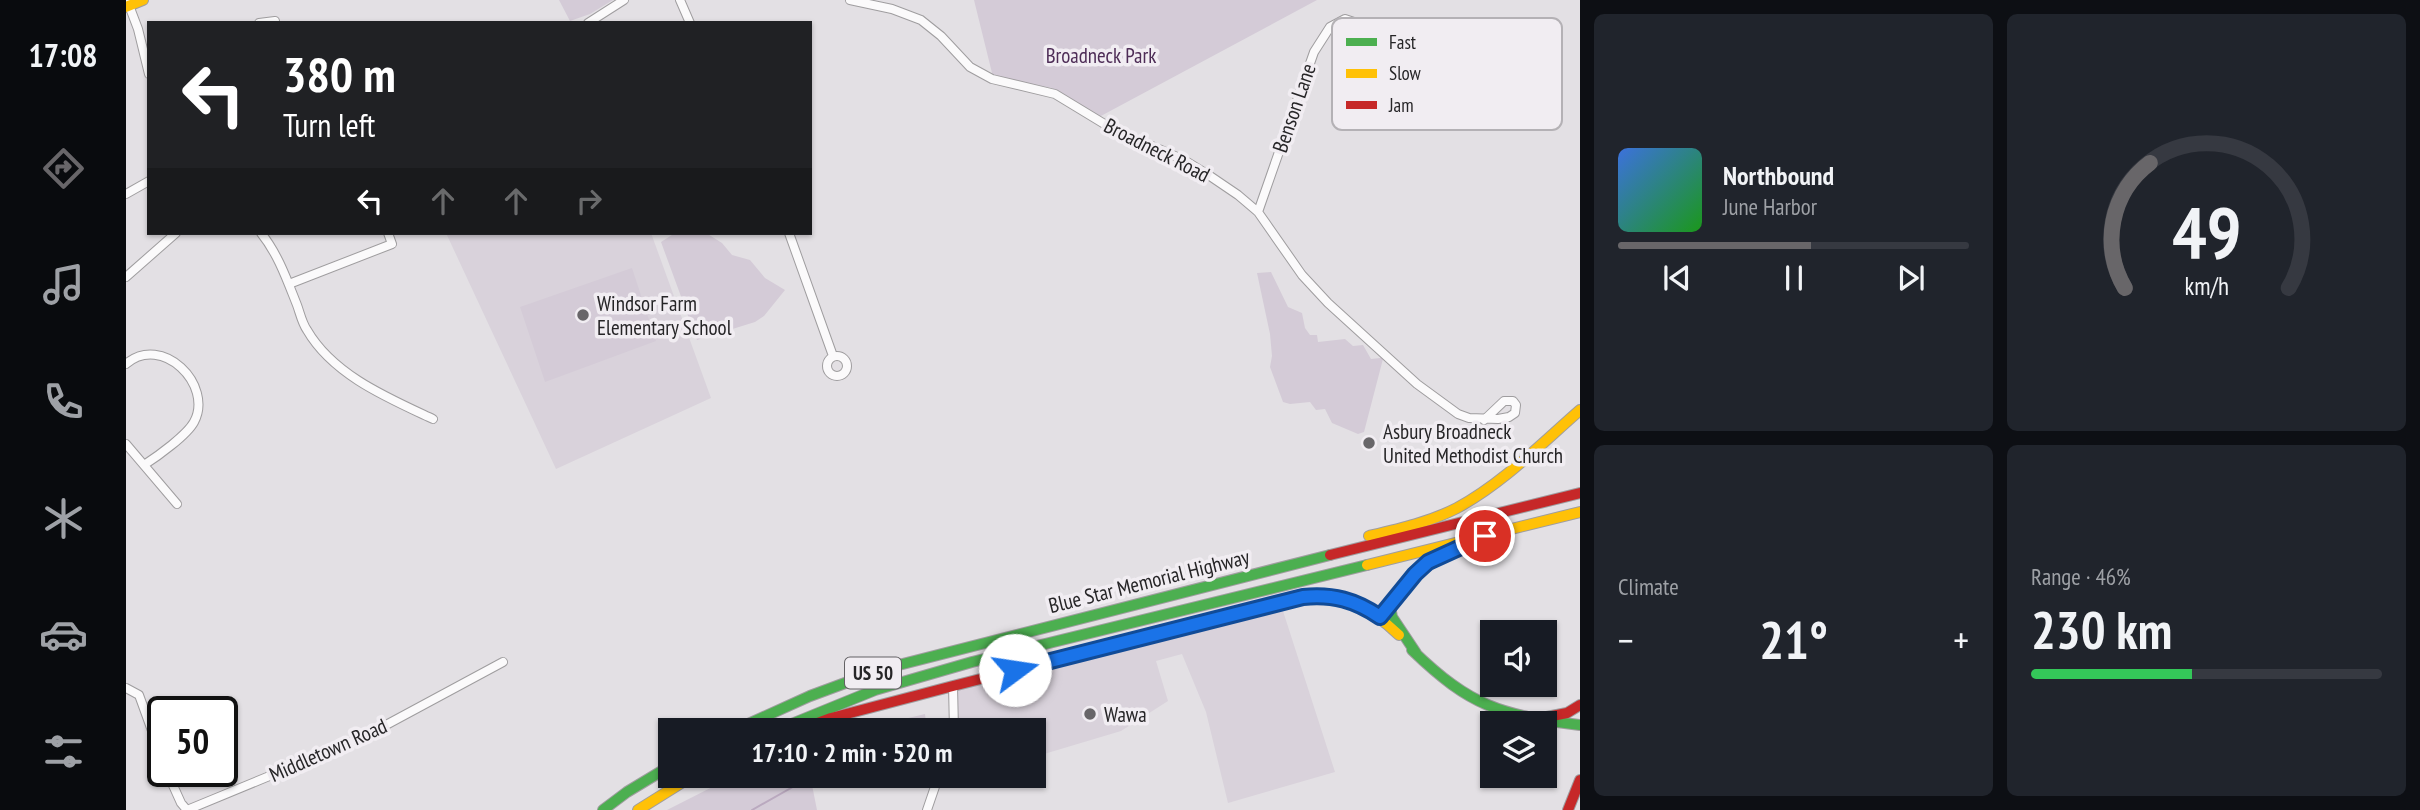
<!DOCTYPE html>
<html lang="en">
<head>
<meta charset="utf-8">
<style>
	:root { --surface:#171b24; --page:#20242c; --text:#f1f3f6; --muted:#9ea1a6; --line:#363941; --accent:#686669 }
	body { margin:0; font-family:"PT Sans Narrow",sans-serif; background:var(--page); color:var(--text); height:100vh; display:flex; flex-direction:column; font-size:26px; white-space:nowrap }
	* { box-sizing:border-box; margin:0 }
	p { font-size:23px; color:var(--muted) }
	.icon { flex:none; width:38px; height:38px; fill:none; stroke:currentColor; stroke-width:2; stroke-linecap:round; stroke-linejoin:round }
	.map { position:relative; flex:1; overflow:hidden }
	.side { display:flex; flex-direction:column; gap:14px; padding:14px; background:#0d0f14; width:840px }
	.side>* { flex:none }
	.hud { position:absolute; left:21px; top:21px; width:665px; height:214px; border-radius:0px; box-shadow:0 2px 5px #0004; background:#202124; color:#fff; overflow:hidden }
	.controls { position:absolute; left:1354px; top:620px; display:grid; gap:14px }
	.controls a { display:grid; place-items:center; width:77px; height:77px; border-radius:0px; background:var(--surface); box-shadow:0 2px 5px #0004; font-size:35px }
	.speed { position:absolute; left:21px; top:696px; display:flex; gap:14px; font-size:35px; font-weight:700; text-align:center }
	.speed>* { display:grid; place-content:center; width:91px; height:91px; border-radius:50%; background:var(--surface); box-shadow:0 2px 5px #0004; line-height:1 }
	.speed .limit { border:4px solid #111; border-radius:10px; background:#fff; color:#111 }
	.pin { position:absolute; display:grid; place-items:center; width:60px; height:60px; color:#fff; margin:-30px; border:4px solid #fff; border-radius:50%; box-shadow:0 2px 7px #0007 }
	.me { position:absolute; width:77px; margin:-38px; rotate:76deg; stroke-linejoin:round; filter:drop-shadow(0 0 5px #0008) }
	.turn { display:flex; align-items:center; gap:24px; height:147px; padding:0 21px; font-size:32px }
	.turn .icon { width:91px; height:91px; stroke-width:2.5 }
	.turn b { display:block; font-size:49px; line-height:60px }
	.lanes { display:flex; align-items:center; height:66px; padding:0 21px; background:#0003; justify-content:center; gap:35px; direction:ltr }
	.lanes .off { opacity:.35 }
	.big { font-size:52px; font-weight:700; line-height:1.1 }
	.side .card { flex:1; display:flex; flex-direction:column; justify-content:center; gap:10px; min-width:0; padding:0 24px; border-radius:10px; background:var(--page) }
	.side .dial { align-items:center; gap:0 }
	.dial svg { height:182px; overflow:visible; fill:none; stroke:var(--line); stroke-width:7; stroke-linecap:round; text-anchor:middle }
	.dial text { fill:var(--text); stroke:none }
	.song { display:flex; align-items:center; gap:21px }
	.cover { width:84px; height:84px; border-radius:10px; background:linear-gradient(135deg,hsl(220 70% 55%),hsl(120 70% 35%)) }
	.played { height:7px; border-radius:4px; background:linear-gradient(90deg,var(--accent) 55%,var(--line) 55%) }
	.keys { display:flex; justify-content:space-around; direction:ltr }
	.heat { display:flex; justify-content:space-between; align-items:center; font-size:38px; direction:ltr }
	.charge { height:10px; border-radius:5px; background:linear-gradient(90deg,#34c759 46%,var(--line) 0) }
	.side .tiles { flex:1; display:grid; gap:14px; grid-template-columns:repeat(2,1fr) }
	.trip { position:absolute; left:532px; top:718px; width:388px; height:70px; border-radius:0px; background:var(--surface); box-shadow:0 2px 5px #0004; font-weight:700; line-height:70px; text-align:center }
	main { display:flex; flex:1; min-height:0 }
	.dock { display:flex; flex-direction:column; width:126px; justify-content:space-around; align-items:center; background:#090b0e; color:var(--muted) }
	.dock .icon { width:49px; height:49px }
	.dock .selected { color:var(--accent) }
	.dock b { font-size:32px; color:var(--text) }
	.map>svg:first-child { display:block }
</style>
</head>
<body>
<main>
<nav class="dock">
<b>17:08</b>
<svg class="icon selected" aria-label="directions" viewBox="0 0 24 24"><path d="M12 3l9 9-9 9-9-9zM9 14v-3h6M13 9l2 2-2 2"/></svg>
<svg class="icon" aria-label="music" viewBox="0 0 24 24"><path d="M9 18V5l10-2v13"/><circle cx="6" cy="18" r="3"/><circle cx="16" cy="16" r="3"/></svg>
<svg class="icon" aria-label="phone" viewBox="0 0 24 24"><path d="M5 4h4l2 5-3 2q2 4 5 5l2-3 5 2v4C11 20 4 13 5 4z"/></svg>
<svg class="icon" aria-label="climate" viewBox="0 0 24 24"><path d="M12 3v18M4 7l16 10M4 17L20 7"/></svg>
<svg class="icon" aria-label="car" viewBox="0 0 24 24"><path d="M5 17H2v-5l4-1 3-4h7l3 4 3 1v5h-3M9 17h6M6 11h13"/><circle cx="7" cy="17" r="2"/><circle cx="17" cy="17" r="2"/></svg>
<svg class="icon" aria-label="filters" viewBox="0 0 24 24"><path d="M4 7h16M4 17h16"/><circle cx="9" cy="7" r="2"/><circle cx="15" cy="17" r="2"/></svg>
</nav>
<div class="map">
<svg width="1454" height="810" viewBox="0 0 1454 810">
	<rect width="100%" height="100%" fill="#e3e0e4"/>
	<path fill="#d9d2db" d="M 320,233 L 525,233 L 585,398 L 430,469 Z
		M 1156,608 L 1209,772 L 1102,803 L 1080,712 L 1056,654 L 1030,661 L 1042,701 L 995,731 L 908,757 L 908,730 L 828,730 L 822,693 Z"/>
	<path fill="#d4cbd7" d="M 433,0 L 487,0 L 464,14 L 444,21 Z
		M 848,0 L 1191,0 L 973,117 L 926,88 L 867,77 Z
		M 549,233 L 580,233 L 596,243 L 606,255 L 624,260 L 639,278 L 659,290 L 638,316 L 629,322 L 571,340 L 535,242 Z
		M 506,268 L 530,341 L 419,382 L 394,307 Z
		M 1145,272 L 1162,307 L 1176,313 L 1179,328 L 1184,335 L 1191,335 L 1192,342 L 1219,339 L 1227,346 L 1237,345 L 1245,359 L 1254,358 L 1258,355 L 1238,432 L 1232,434 L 1206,423 L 1199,409 L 1190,410 L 1184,402 L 1164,404 L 1157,402 L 1144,367 L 1146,356 L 1144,334 L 1131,273 Z
		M 799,714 L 801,730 L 732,730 Z
		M 610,775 L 684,775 L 691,810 L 541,810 Z"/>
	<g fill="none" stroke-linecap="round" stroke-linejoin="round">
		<path stroke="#baa9bf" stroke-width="2" d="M 626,810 L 688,775"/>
		<g stroke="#9f9d9f" stroke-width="10">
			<path id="street" d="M 1,0 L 12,29 L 23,74
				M 554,0 L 564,23
				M 724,0 L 766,9 L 795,20 L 815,36 L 844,67 L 866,79 L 929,94 L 985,128 L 1058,160 L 1084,176 L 1112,195 L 1132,212 L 1176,275 L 1202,303 L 1291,384 L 1332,414 L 1343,418 L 1372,419 L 1383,417 L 1389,413 L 1390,405 L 1387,401 L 1378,401 L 1358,420
				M 133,23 L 149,21
				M 462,23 L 498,0
				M 0,194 L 23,181
				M 1132,212 L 1188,52 L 1204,27 L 1219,19 L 1234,24 L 1249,50 L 1297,119
				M 135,233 C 152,254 161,280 171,305 C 174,313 176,323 181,330 C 207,375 262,398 307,419
				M 663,233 L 707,356
				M 0,277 L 50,233
				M 163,284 L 266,244 L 262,233
				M701 366a10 10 0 1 1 20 0a10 10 0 1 1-20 0Z
				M 0,364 C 36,333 88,385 68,422 C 61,435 32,456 18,465
				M 0,444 L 51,504
				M 827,686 L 828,730
				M 0,688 L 13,695 L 37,761
				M 41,772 L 55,803 L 61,810
				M 61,810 L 141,777 L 192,754 L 234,739 L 377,662
				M 801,810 L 813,775"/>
		</g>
		<g stroke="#9f9d9f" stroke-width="12">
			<path id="fast" d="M 1264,606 L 1266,617 L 1290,653
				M 1254,617 L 1293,572 L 1323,551
				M 1286,650 C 1345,707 1374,715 1454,725
				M 609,730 L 684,696 L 757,669 L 1204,555
				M 651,730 L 749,690 L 846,662 L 1241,565
				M 477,810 L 501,792 L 544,766"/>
		</g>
		<g stroke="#9f9d9f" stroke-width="12">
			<path id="slow" d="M 0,7 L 17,0
				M 1243,536 C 1273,529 1304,522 1331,508 C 1377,483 1415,444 1454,410
				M 1241,565 L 1454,512
				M 1165,600 C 1208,589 1242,605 1273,635
				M 512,810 L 568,775"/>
		</g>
		<g stroke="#9f9d9f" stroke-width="12">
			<path id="jam" d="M 1204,555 L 1454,493
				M 827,686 L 1165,600
				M 1421,717 L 1441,713 L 1454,705
				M 673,730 L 705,718 L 827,686
				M 1442,810 L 1454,780"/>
		</g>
		<use href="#street" stroke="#fbfafb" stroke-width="8"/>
		<use href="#fast" stroke="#4caf50" stroke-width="10"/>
		<use href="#slow" stroke="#ffc107" stroke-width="10"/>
		<use href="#jam" stroke="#c62828" stroke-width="10"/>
	</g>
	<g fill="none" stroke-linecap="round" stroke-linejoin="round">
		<g stroke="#114b97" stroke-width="18">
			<path id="route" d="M 889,670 L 1177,597 C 1207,594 1229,600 1254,617 L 1289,574 L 1302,562 L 1359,536"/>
		</g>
		<use href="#route" stroke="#1a73e8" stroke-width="12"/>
	</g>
	<g fill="#686669" stroke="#f1edf2" stroke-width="2.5">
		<circle cx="457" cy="315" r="7"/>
		<circle cx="1243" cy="443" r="7"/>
		<circle cx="964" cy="714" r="7"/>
	</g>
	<g text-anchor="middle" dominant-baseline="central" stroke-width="7" stroke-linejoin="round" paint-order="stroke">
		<rect fill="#f1edf2" stroke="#636164" stroke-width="2" x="719" y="657.5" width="56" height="31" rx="5"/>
		<g font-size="19" font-weight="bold" fill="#262527">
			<text x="747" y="673">US 50</text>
		</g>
		<g font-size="21" fill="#4e2d57" stroke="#f1edf2">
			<text x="975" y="55">Broadneck Park</text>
		</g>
		<g font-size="21" fill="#262527" stroke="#f1edf2">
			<text transform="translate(1168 108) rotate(-71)">Benson Lane</text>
			<text transform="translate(1031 150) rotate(27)">Broadneck Road</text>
			<text transform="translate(1023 581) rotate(-14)">Blue Star Memorial Highway</text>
			<text transform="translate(202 750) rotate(-24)">Middletown Road</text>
		</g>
		<g font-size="21" fill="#262527" stroke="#f1edf2" text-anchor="start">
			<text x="471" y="303">Windsor Farm<tspan x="471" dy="24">Elementary School</tspan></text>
			<text x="1257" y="431">Asbury Broadneck<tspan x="1257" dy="24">United Methodist Church</tspan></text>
			<text x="978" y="714">Wawa</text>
		</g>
	</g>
	<rect x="1206" y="18" width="230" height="112" rx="10" fill="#f1edf2" stroke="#b4b1b5" stroke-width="2"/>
	<rect x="1220" y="38" width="31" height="8" fill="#4caf50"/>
	<rect x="1220" y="69" width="31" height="9" fill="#ffc107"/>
	<rect x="1220" y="101" width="31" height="8" fill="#c62828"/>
	<g font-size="19" fill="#262527">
		<text x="1263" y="49">Fast</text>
		<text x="1263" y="80">Slow</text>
		<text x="1263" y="112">Jam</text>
	</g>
</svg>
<div class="controls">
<a><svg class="icon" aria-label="sound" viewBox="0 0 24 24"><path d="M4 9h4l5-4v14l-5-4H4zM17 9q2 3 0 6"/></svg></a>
<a><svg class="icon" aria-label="layers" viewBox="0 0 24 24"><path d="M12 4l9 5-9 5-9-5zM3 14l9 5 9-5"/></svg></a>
</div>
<div class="speed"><div class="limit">50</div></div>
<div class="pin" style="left:1359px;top:536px;background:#d93025"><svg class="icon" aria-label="arrive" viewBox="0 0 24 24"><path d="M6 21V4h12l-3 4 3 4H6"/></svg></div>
<svg class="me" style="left:889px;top:670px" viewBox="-20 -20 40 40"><circle r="19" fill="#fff"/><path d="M0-13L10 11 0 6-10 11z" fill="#1a73e8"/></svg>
<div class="trip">17:10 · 2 min · 520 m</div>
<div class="hud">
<div class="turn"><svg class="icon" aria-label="left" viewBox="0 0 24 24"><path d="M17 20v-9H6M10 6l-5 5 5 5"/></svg><div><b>380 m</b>Turn left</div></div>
<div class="lanes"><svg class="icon" aria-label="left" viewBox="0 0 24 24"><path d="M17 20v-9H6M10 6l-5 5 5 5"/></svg><svg class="icon off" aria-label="ahead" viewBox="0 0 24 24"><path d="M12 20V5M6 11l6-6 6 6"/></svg><svg class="icon off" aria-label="ahead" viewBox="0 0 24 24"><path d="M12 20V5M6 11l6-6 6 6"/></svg><svg class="icon off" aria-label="right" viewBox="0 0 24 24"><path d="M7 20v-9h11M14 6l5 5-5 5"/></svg></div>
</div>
</div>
<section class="side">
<div class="tiles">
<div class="card">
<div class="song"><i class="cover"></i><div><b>Northbound</b><p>June Harbor</p></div></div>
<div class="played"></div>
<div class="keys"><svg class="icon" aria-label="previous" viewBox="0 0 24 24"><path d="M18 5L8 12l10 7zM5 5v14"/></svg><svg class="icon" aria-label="pause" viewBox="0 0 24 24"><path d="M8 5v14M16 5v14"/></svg><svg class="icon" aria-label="next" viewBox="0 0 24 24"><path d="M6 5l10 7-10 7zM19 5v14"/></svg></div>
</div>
<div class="card dial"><svg viewBox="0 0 100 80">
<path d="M14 69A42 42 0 1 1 86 69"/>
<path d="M14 69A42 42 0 0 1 25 14" stroke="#686669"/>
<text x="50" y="56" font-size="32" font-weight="700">49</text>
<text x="50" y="72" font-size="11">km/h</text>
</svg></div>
<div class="card"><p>Climate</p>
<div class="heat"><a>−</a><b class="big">21°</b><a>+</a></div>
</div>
<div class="card"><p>Range · 46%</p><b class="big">230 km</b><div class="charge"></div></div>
</div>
</section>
</main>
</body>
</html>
